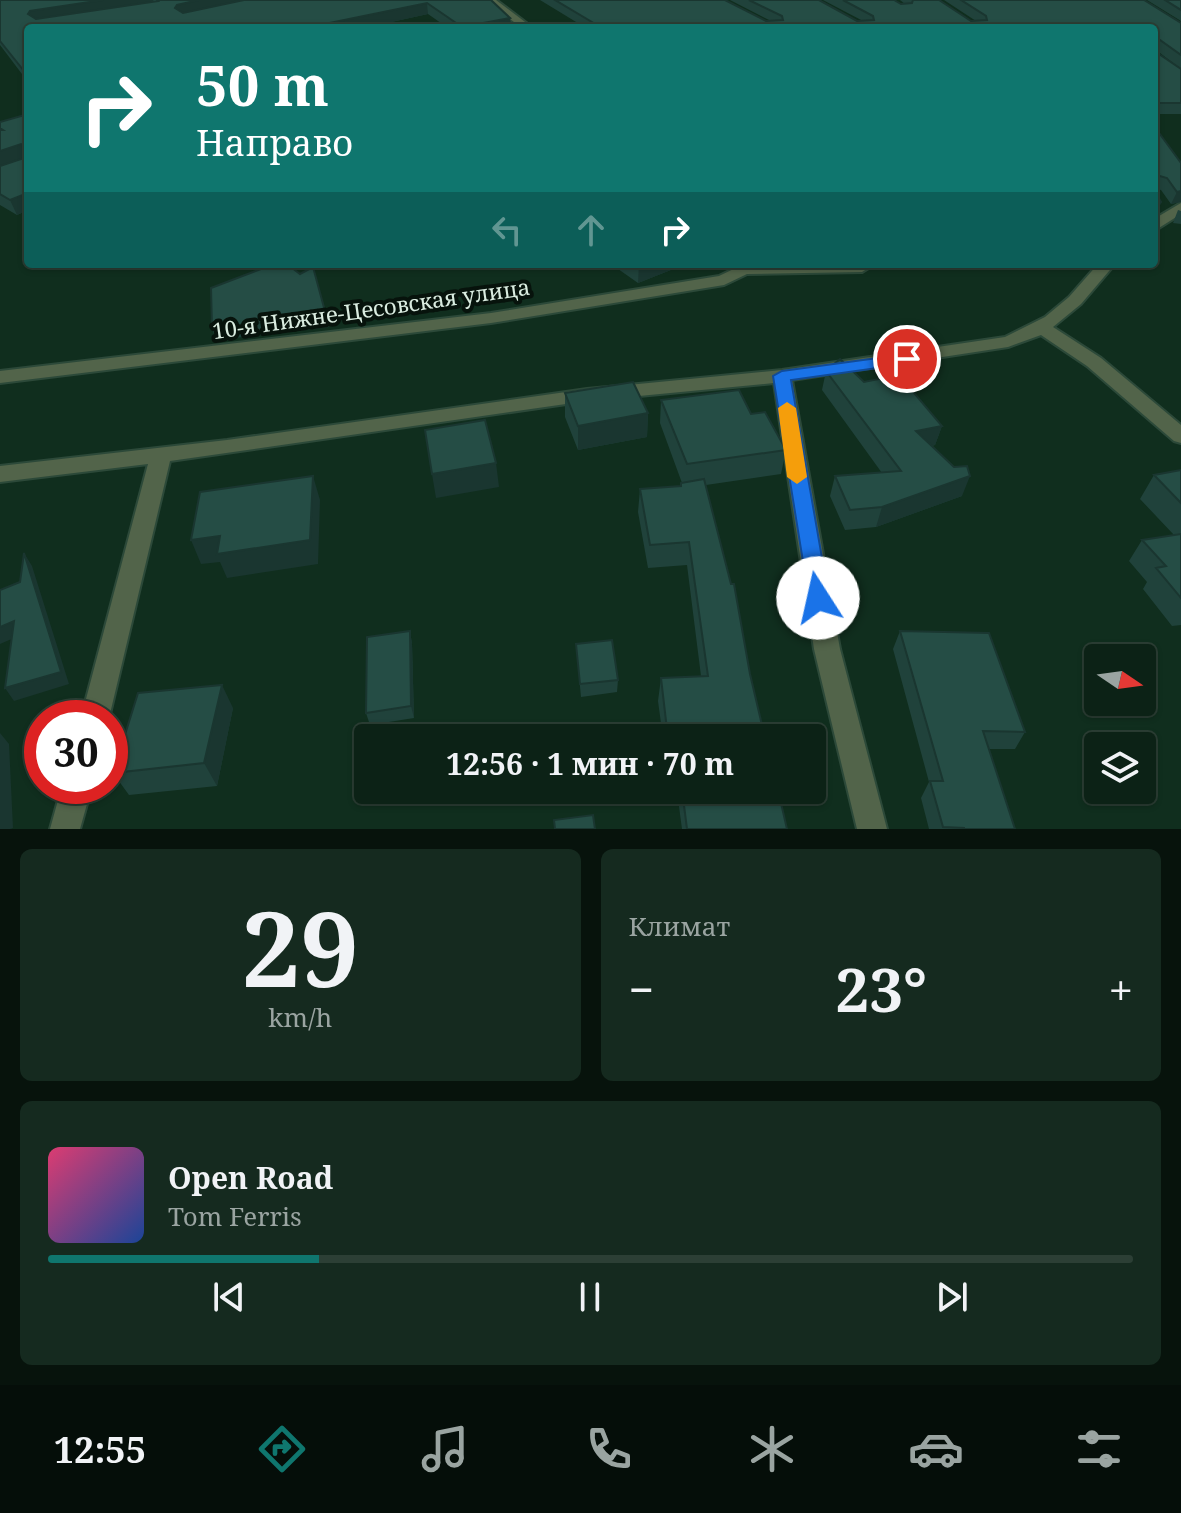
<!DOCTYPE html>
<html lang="ru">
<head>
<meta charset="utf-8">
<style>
	:root { --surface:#0c2216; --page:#152a1f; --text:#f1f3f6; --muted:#9aa4a1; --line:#2c3f35; --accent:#0f766e }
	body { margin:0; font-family:"Noto Serif",serif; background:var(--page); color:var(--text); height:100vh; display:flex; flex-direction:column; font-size:30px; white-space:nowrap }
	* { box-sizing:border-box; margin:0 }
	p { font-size:26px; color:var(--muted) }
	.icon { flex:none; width:44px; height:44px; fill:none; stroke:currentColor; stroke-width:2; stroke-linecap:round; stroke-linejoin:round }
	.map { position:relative; height:829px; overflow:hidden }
	.side { display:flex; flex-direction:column; gap:20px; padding:20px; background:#07130c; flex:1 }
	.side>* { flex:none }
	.hud { position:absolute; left:24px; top:24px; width:1134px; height:244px; border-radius:8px; box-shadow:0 2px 6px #0004,0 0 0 2px var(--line); background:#0f766e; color:#fff; overflow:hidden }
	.needle { width:52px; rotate:103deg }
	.tools { position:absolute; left:1084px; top:644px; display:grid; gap:16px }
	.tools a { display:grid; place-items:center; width:72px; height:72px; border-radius:8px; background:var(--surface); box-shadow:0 2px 6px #0004,0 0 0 2px var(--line); font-size:40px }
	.speed { position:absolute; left:24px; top:700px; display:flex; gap:16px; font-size:40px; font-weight:700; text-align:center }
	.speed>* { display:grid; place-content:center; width:104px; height:104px; border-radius:50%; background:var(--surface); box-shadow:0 2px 6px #0004,0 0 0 2px var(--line); line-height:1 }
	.speed .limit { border:12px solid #d22; background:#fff; color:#111 }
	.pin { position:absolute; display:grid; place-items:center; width:68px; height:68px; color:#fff; margin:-34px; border:4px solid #fff; border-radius:50%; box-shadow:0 2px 8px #0007 }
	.me { position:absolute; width:88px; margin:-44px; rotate:350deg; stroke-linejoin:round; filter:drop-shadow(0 0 6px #0008) }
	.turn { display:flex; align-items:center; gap:28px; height:168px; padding:0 40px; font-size:36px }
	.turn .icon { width:104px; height:104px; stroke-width:2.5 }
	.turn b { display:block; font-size:56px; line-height:68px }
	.lanes { display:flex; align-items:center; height:76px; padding:0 40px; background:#0003; justify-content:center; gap:40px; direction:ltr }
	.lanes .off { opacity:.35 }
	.big { font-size:60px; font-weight:700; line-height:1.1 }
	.side .card { flex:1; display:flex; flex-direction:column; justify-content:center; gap:12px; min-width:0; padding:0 28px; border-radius:12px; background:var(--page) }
	.side .dial { align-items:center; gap:0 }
	.dial b { font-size:104px; line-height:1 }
	.song { display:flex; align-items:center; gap:24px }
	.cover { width:96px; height:96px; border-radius:12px; background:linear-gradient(135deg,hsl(340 70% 55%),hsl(220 70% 35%)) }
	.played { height:8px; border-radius:4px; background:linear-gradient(90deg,var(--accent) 25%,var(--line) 25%) }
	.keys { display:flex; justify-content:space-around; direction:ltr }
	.heat { display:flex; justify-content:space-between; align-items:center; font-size:44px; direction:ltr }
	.side .tiles { flex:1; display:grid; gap:20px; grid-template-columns:1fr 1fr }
	.card:last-child { grid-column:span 2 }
	.trip { position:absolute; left:354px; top:724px; width:472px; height:80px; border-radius:8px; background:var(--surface); box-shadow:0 2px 6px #0004,0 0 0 2px var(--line); font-weight:700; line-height:80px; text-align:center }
	.tab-bar { display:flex; height:128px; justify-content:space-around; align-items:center; background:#050e09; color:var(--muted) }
	.tab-bar .icon { width:56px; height:56px }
	.tab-bar .on { color:var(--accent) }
	.tab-bar b { font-size:36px; color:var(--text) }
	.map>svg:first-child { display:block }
</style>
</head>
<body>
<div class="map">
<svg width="1181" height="829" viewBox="0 0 1181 829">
	<rect width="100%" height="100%" fill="#102e1e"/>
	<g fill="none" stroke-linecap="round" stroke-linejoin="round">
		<g stroke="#2c4939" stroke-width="4">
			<path id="minor" d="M 485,0 L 496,0 L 533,28 L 522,28 Z
				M 1181,203 L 1181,214 L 1154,231 L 1154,219 Z
				M 744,264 L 868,264 L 870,267 L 862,272 L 747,274 L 724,285 L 491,323 L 0,383 L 0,371 L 491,313 L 719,276 Z
				M 1098,264 L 1115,264 L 1081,304 L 1053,327 L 1101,358 L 1181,425 L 1181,443 L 1174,441 L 1087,366 L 1041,335 L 1008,347 L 792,380 L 840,649 L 887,829 L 857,829 L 814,649 L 774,383 L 587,401 L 170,461 L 109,718 L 81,718 L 148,464 L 0,482 L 0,466 L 227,440 L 587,389 L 782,370 L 1005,337 L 1045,317 L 1069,297 Z
				M 62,786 L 92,786 L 80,829 L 50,829 Z"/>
		</g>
		<use href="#minor" fill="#52644a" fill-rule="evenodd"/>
	</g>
	<path fill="#20423b" d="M 0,0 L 491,0 L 510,18 L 511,28 L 448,28 L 428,14 L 364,28 L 28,28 L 28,82 L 0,45 Z
		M 540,0 L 725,0 L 766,21 L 771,21 L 730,0 L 819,0 L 857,21 L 863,21 L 823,0 L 894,0 L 901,4 L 905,4 L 900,0 L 939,0 L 971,21 L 976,21 L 944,0 L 1144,0 L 1181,23 L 1181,69 L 1156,50 L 1156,52 L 1181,69 L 1181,114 L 1154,114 L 1154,28 L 586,28 Z
		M 1147,0 L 1181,0 L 1181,21 Z
		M 28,114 L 28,210 L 17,215 L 0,205 L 0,122 Z
		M 1154,126 L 1181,202 L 1171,204 L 1161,190 L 1156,189 L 1157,195 L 1161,202 L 1154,216 Z
		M 1178,210 L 1181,211 L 1181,224 L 1173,223 Z
		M 611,264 L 686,264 L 638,283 Z
		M 313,267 L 329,327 L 216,340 L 212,328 Z
		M 826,371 L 864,382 L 942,426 L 935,445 L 932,446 L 962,496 L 876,527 L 845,530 L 830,496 L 835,476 L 882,473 L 822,390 Z
		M 565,393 L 648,413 L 647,437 L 578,450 L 565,417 Z
		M 661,400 L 751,414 L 786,450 L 781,474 L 706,485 L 765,738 L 663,738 L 658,701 L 661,678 L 701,676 L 687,565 L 648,568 L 638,512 L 640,489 L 681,486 L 682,483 L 660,423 Z
		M 1181,470 L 1181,625 L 1172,626 L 1143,589 L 1147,582 L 1129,561 L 1142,540 L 1174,535 L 1140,499 L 1154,475 Z
		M 410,631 L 412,644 L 414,718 L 370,725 L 366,713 Z
		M 900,631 L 1025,732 L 1015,749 L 989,749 L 1015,829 L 929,829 L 921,798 L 929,782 L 893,649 Z
		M 576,644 L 618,680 L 617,692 L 581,697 Z
		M 233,708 L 217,786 L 129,795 L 113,773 Z
		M 670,790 L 778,790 L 787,829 L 682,829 L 678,799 L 671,799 Z"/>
	<path fill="#1a3630" d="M 103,0 L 153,0 L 155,4 L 35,22 L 28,14 L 30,11 Z
		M 199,0 L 251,0 L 178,20 L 175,8 L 177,5 Z
		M 427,3 L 428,14 L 364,28 L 311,28 L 310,27 Z
		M 510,18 L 511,28 L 462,28 L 462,27 Z
		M 632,23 L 632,28 L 605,28 Z
		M 21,144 L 27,158 L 0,167 L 0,151 Z
		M 1181,191 L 1181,202 L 1171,204 L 1177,192 Z
		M 28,193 L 28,210 L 17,215 L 10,200 Z
		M 639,264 L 686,264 L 638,283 Z
		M 648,413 L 647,437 L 578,450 L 578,426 Z
		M 942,426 L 935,445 L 910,450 L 916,431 Z
		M 496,463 L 499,487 L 436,498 L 432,474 Z
		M 313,476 L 320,500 L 318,564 L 227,578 L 220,562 L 201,564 L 191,540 Z
		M 970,476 L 962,496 L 876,527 L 882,507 Z
		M 24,553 L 32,566 L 69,684 L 14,701 L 5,688 Z
		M 14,621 L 23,634 L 0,644 L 0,627 Z
		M 410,631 L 412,644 L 414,718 L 411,706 Z
		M 222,685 L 233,708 L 217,786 L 204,763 Z
		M 0,733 L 9,744 L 13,828 L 10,829 L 0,829 Z"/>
	<path fill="#254d45" stroke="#1a3630" stroke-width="2" d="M 0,0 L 103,0 L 30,11 L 28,14 L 36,19 L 158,1 L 157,0 L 199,0 L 177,5 L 175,8 L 183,13 L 244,0 L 491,0 L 510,18 L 462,27 L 427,3 L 310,27 L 313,28 L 28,28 L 28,76 L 0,41 Z
		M 555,0 L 725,0 L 766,21 L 783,20 L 782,16 L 749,0 L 819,0 L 857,21 L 874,20 L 873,16 L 843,0 L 894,0 L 901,4 L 912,3 L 913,0 L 939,0 L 971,21 L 987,20 L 986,16 L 961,0 L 1144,0 L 1181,23 L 1181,55 L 1160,40 L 1156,40 L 1156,52 L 1181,69 L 1181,103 L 1154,103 L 1154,28 L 641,28 L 632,23 L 602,28 Z
		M 1165,0 L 1181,0 L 1181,10 Z
		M 28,114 L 28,193 L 10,200 L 0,194 L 0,166 L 24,158 L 25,147 L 21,144 L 0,151 L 0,130 L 3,130 L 0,128 L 0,122 Z
		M 1154,126 L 1181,163 L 1181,191 L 1177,192 L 1167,178 L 1160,176 L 1156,179 L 1157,195 L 1161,202 L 1157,208 L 1154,208 Z
		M 274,264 L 287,264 L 300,274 L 313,267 L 326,315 L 212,328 L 211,288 Z
		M 840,359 L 864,382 L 899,375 L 942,426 L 916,431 L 954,467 L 967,466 L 970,476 L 882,507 L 850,510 L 835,476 L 901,471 L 826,371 Z
		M 633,382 L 648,413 L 578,426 L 565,393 Z
		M 739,390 L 751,414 L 765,412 L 786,450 L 687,464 L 661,400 Z
		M 485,420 L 496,463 L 432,474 L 425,430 Z
		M 1181,470 L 1181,503 L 1154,475 Z
		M 313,476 L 310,540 L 217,554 L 220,536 L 191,540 L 200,492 Z
		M 704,479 L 731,584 L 734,584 L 750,674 L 765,738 L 668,738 L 661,678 L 708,676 L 689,542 L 650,545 L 640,489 L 681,486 L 681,483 Z
		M 1181,534 L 1181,598 L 1156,568 L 1166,566 L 1142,540 Z
		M 24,553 L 61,672 L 5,688 L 14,621 L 0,627 L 0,590 L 20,582 Z
		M 410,631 L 411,706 L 366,713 L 367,637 Z
		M 900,631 L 989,633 L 1025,732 L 983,731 L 1015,829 L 964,829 L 964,828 L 943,827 L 930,781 L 943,781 Z
		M 612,640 L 618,680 L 580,684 L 576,644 Z
		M 222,685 L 204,763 L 113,773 L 138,693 Z
		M 682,790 L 778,790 L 787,829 L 687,829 Z
		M 593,815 L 595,829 L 555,829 L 554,820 Z"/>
	<path fill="#1a73e8" stroke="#114b97" stroke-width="2" d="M 907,354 L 913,356 L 915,359 L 913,363 L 791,380 L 829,598 L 826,605 L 818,608 L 810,605 L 773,376 L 782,371 Z"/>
	<path fill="#f59e0b" d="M 787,402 L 796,408 L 807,477 L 797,484 L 787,477 L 778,408 Z"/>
	<g text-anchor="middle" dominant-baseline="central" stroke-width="8" stroke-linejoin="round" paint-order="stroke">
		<g font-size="22" fill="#daece0" stroke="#07130c">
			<text transform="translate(371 308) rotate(-8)">10-я Нижне-Цесовская улица</text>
		</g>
	</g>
</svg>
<div class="tools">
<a><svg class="needle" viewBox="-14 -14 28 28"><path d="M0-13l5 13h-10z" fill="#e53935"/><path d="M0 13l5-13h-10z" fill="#9aa4a1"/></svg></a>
<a><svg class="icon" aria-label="layers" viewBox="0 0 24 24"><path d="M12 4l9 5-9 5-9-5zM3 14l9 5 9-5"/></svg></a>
</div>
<div class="speed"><div class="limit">30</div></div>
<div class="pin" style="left:907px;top:359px;background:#d93025"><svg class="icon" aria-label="arrive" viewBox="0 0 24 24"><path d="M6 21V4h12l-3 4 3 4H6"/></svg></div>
<svg class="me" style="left:818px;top:598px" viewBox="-20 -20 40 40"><circle r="19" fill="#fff"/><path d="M0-13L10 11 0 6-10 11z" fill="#1a73e8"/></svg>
<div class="trip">12:56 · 1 мин · 70 m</div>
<div class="hud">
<div class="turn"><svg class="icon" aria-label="right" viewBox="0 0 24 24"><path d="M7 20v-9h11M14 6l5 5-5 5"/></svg><div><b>50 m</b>Направо</div></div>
<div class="lanes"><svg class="icon off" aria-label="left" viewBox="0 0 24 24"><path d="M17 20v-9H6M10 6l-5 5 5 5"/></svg><svg class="icon off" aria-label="ahead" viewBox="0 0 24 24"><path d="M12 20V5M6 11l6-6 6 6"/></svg><svg class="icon" aria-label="right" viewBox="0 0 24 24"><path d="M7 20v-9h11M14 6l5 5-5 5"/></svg></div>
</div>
</div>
<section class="side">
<div class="tiles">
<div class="card dial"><b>29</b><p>km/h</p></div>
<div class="card"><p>Климат</p>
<div class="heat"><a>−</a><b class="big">23°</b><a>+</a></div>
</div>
<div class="card">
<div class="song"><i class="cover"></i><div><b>Open Road</b><p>Tom Ferris</p></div></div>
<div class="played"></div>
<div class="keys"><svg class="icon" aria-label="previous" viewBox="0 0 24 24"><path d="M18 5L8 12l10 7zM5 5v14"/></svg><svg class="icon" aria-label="pause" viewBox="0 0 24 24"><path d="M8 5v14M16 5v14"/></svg><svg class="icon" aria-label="next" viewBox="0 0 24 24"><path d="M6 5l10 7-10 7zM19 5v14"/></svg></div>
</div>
</div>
</section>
<nav class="tab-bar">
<b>12:55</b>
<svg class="icon on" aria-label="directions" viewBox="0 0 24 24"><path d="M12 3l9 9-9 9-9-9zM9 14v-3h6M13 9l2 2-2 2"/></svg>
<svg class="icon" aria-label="music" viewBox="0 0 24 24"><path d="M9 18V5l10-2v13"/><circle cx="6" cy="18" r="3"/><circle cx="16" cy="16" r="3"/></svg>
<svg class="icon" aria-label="phone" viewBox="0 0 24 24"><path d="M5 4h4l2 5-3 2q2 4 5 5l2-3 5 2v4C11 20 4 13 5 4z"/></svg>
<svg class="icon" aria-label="climate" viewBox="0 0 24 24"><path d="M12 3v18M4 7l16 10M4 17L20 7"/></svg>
<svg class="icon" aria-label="car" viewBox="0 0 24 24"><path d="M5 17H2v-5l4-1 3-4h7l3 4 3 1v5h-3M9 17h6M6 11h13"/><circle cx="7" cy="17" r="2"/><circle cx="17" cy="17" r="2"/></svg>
<svg class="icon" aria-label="filters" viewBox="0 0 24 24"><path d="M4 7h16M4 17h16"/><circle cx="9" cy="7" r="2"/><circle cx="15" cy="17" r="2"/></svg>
</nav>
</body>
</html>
